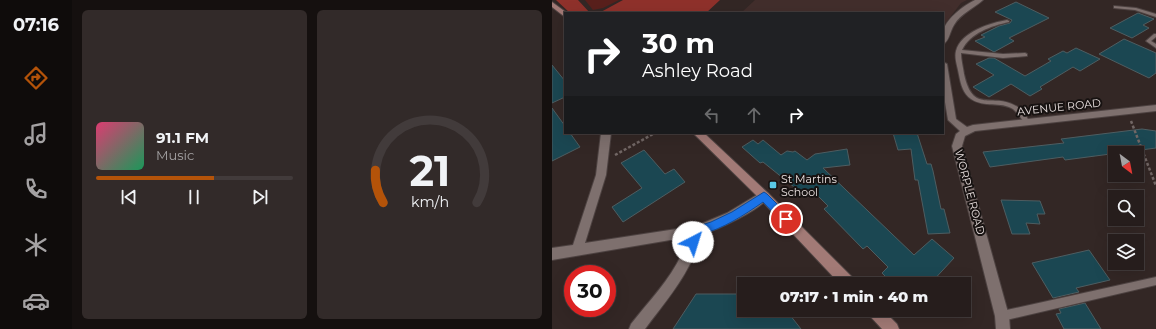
<!DOCTYPE html>
<html lang="en">
<head>
<meta charset="utf-8">
<style>
	:root { --surface:#261d1c; --page:#322a29; --text:#f1f3f6; --muted:#a4a2a3; --line:#423b3b; --accent:#b45309 }
	body { margin:0; font-family:Montserrat,sans-serif; background:var(--page); color:var(--text); height:100vh; display:flex; flex-direction:column; font-size:15px; white-space:nowrap }
	* { box-sizing:border-box; margin:0 }
	p { font-size:13px; color:var(--muted) }
	.icon { flex:none; width:22px; height:22px; fill:none; stroke:currentColor; stroke-width:2; stroke-linecap:round; stroke-linejoin:round }
	.map { position:relative; flex:1; overflow:hidden }
	.drawer { display:flex; flex-direction:column; gap:10px; padding:10px; background:#15100f; width:480px }
	.drawer>* { flex:none }
	.hud { position:absolute; left:12px; top:12px; width:380px; height:122px; border-radius:0px; box-shadow:0 4px 16px #0002,0 0 0 1px var(--line); background:#202124; color:#fff; overflow:hidden }
	.needle { width:26px; rotate:148deg }
	.tools { position:absolute; left:556px; top:146px; display:grid; gap:8px }
	.tools a { display:grid; place-items:center; width:36px; height:36px; border-radius:0px; background:var(--surface); box-shadow:0 4px 16px #0002,0 0 0 1px var(--line); font-size:20px }
	.speed { position:absolute; left:12px; top:265px; display:flex; gap:8px; font-size:20px; font-weight:700; text-align:center }
	.speed>* { display:grid; place-content:center; width:52px; height:52px; border-radius:50%; background:var(--surface); box-shadow:0 4px 16px #0002,0 0 0 1px var(--line); line-height:1 }
	.speed .limit { border:6px solid #d22; background:#fff; color:#111 }
	.pin { position:absolute; display:grid; place-items:center; width:34px; height:34px; color:#fff; margin:-17px; border:2px solid #fff; border-radius:50%; box-shadow:0 1px 4px #0007 }
	.me { position:absolute; width:44px; margin:-22px; rotate:40deg; stroke-linejoin:round; filter:drop-shadow(0 0 3px #0008) }
	.turn { display:flex; align-items:center; gap:14px; height:84px; padding:0 12px; font-size:18px }
	.turn .icon { width:52px; height:52px; stroke-width:2.5 }
	.turn b { display:block; font-size:28px; line-height:34px }
	.lanes { display:flex; align-items:center; height:38px; padding:0 12px; background:#0003; justify-content:center; gap:20px; direction:ltr }
	.lanes .off { opacity:.35 }
	.drawer .card { flex:1; display:flex; flex-direction:column; justify-content:center; gap:6px; min-width:0; padding:0 14px; border-radius:6px; background:var(--page) }
	.drawer .dial { align-items:center; gap:0 }
	.dial svg { height:104px; overflow:visible; fill:none; stroke:var(--line); stroke-width:7; stroke-linecap:round; text-anchor:middle }
	.dial text { fill:var(--text); stroke:none }
	.song { display:flex; align-items:center; gap:12px }
	.cover { width:48px; height:48px; border-radius:6px; background:linear-gradient(135deg,hsl(340 70% 55%),hsl(150 70% 35%)) }
	.played { height:4px; border-radius:2px; background:linear-gradient(90deg,var(--accent) 60%,var(--line) 60%) }
	.keys { display:flex; justify-content:space-around; direction:ltr }
	.drawer .tiles { flex:1; display:grid; gap:10px; grid-template-columns:repeat(2,1fr) }
	.trip { position:absolute; left:185px; top:277px; width:234px; height:40px; border-radius:0px; background:var(--surface); box-shadow:0 4px 16px #0002,0 0 0 1px var(--line); font-weight:800; line-height:40px; text-align:center }
	main { display:flex; flex:1; min-height:0 }
	.menu { display:flex; flex-direction:column; width:72px; justify-content:space-around; align-items:center; background:#0f0c0b; color:var(--muted) }
	.menu .icon { width:28px; height:28px }
	.menu .selected { color:var(--accent) }
	.menu b { font-size:18px; color:var(--text) }
	.map>svg:first-child { display:block }
</style>
</head>
<body>
<main>
<nav class="menu">
<b>07:16</b>
<svg class="icon selected" aria-label="directions" viewBox="0 0 24 24"><path d="M12 3l9 9-9 9-9-9zM9 14v-3h6M13 9l2 2-2 2"/></svg>
<svg class="icon" aria-label="music" viewBox="0 0 24 24"><path d="M9 18V5l10-2v13"/><circle cx="6" cy="18" r="3"/><circle cx="16" cy="16" r="3"/></svg>
<svg class="icon" aria-label="phone" viewBox="0 0 24 24"><path d="M5 4h4l2 5-3 2q2 4 5 5l2-3 5 2v4C11 20 4 13 5 4z"/></svg>
<svg class="icon" aria-label="climate" viewBox="0 0 24 24"><path d="M12 3v18M4 7l16 10M4 17L20 7"/></svg>
<svg class="icon" aria-label="car" viewBox="0 0 24 24"><path d="M5 17H2v-5l4-1 3-4h7l3 4 3 1v5h-3M9 17h6M6 11h13"/><circle cx="7" cy="17" r="2"/><circle cx="17" cy="17" r="2"/></svg>
</nav>
<section class="drawer">
<div class="tiles">
<div class="card">
<div class="song"><i class="cover"></i><div><b>91.1 FM</b><p>Music</p></div></div>
<div class="played"></div>
<div class="keys"><svg class="icon" aria-label="previous" viewBox="0 0 24 24"><path d="M18 5L8 12l10 7zM5 5v14"/></svg><svg class="icon" aria-label="pause" viewBox="0 0 24 24"><path d="M8 5v14M16 5v14"/></svg><svg class="icon" aria-label="next" viewBox="0 0 24 24"><path d="M6 5l10 7-10 7zM19 5v14"/></svg></div>
</div>
<div class="card dial"><svg viewBox="0 0 100 80">
<path d="M14 69A42 42 0 1 1 86 69"/>
<path d="M14 69A42 42 0 0 1 8 44" stroke="#b45309"/>
<text x="50" y="56" font-size="32" font-weight="700">21</text>
<text x="50" y="72" font-size="11">km/h</text>
</svg></div>
</div>
</section>
<div class="map">
<svg width="604" height="329" viewBox="0 0 604 329">
	<rect width="100%" height="100%" fill="#332725"/>
	<path fill="#422e2c" d="M 203,0 L 415,0 L 409,3 L 393,24 L 391,25 L 391,13 L 189,13 Z"/>
	<path fill="#59201c" d="M 33,0 L 67,0 L 51,8 L 41,10 Z"/>
	<path fill="#8f312b" d="M 4,0 L 26,0 L 38,13 L 47,13 L 71,0 L 168,0 L 154,13 L 18,13 Z"/>
	<path fill="#1b4752" stroke="#4e5d61" d="M 464,2 L 497,18 L 457,38 L 462,41 L 442,52 L 423,41 L 433,37 L 429,35 L 447,26 L 458,23 L 460,20 L 443,12 Z
		M 586,13 L 602,19 L 591,25 L 597,28 L 580,38 L 558,28 Z
		M 572,39 L 604,53 L 604,73 L 597,78 L 547,54 Z
		M 524,48 L 548,59 L 528,71 L 521,67 L 488,87 L 490,89 L 478,96 L 459,84 L 437,97 L 421,87 L 442,75 L 424,64 L 437,58 L 442,58 L 473,76 L 499,61 L 496,59 L 511,51 L 515,53 Z
		M 0,65 L 13,81 L 13,97 L 0,103 Z
		M 0,108 L 13,126 L 13,133 L 18,133 L 28,147 L 0,161 Z
		M 590,129 L 604,131 L 604,148 L 513,160 L 511,157 L 438,167 L 431,152 L 512,143 L 509,139 Z
		M 341,133 L 365,133 L 375,164 L 379,164 L 381,171 L 389,209 L 392,209 L 398,233 L 376,234 L 366,180 L 363,180 L 359,149 L 346,150 Z
		M 201,140 L 206,144 L 211,140 L 229,155 L 235,151 L 241,152 L 243,151 L 255,160 L 263,154 L 295,149 L 298,165 L 271,168 L 362,255 L 380,239 L 402,258 L 378,284 L 341,284 L 330,273 L 336,267 L 315,246 L 311,249 L 272,209 L 276,206 L 259,189 L 252,195 L 211,162 L 208,163 L 190,147 Z
		M 92,150 L 113,174 L 122,169 L 133,182 L 71,222 L 60,207 L 90,188 L 69,163 Z
		M 449,200 L 488,201 L 493,214 L 485,214 L 488,224 L 474,223 L 478,234 L 460,234 Z
		M 537,250 L 558,280 L 524,288 L 527,292 L 501,298 L 480,263 Z
		M 144,294 L 192,294 L 192,310 L 234,310 L 249,329 L 121,329 Z
		M 533,303 L 549,329 L 512,329 L 504,314 L 509,313 L 507,309 Z"/>
	<g fill="none" stroke-linecap="round" stroke-linejoin="round">
		<g stroke="#4d4241" stroke-width="2">
			<path id="service" d="M 562,6 L 584,8 L 604,14 L 604,17 L 583,10 L 562,8 Z
				M 455,20 L 457,21 L 457,22 C 439,26 418,33 410,50 L 451,54 L 473,53 L 475,54 L 475,56 L 451,58 L 409,53 C 409,60 411,67 412,74 C 421,115 440,92 464,106 C 470,109 474,116 478,122 L 475,124 L 473,124 C 469,118 466,113 461,109 C 449,101 432,108 419,99 C 411,93 409,85 407,75 C 406,68 402,58 404,51 C 409,32 438,23 455,20 Z
				M 602,34 L 604,34 L 604,37 L 599,41 L 604,44 L 604,48 L 594,41 Z
				M 604,277 L 604,285 L 450,321 L 447,319 L 445,316 L 447,313 L 450,311 Z"/>
		</g>
		<g stroke="#4d4241" stroke-width="2">
			<path id="minor" d="M 423,0 L 431,0 C 421,9 409,13 402,25 C 398,31 397,42 391,44 C 391,40 390,35 391,31 C 395,18 411,6 423,0 Z
				M 391,62 L 395,64 L 404,119 L 415,127 L 421,125 L 604,105 L 604,111 L 423,131 L 413,136 L 410,146 L 457,316 L 458,329 L 444,329 L 443,316 L 400,146 L 404,134 L 408,131 L 396,120 L 391,90 Z
				M 49,133 L 59,133 L 54,175 L 33,243 L 144,226 L 175,213 L 208,193 L 212,192 L 216,193 L 217,196 C 210,210 164,230 149,235 C 139,273 116,298 93,329 L 77,329 L 79,324 C 100,297 127,271 136,237 L 0,260 L 0,248 L 21,245 L 44,175 Z"/>
		</g>
		<g stroke="#4d4241" stroke-width="2">
			<path id="secondary" d="M 0,2 L 15,13 L 13,13 L 13,17 L 0,7 Z
				M 141,133 L 152,133 L 216,193 L 302,279 L 303,284 L 288,284 L 208,199 Z
				M 315,310 L 331,310 L 345,324 L 347,329 L 330,329 L 317,315 Z"/>
		</g>
		<path stroke="#726765" stroke-width="2.5" stroke-dasharray="3 2" stroke-linecap="butt" d="M 579,121 L 604,186
			M 63,155 L 103,133"/>
		<use href="#service" fill="#7e706e" fill-rule="evenodd"/>
		<use href="#minor" fill="#7e706e" fill-rule="evenodd"/>
		<use href="#secondary" fill="#a27a76" fill-rule="evenodd"/>
	</g>
	<path fill="#1a73e8" stroke="#114b97" d="M 212,192 L 215,194 L 237,216 L 239,219 L 237,222 L 234,223 L 230,222 L 211,202 C 191,216 172,228 148,235 L 145,246 L 141,247 L 137,246 L 136,242 L 140,228 L 159,222 L 180,212 Z"/>
	<rect fill="#59c8e5" stroke="#171211" stroke-width="1.5" x="217" y="181" width="8" height="8" rx="2"/>
	<g text-anchor="middle" dominant-baseline="central" stroke-width="4" stroke-linejoin="round" paint-order="stroke">
		<g font-size="11" fill="#ebe2e1" stroke="#171211">
			<text transform="translate(507 107) rotate(-6)">AVENUE ROAD</text>
			<text transform="translate(418 192) rotate(75)">WORPLE ROAD</text>
		</g>
		<g font-size="11" fill="#ebe2e1" stroke="#171211" text-anchor="start">
			<text x="229" y="179">St Martins<tspan x="229" dy="13">School</tspan></text>
		</g>
	</g>
</svg>
<div class="tools">
<a><svg class="needle" viewBox="-14 -14 28 28"><path d="M0-13l5 13h-10z" fill="#e53935"/><path d="M0 13l5-13h-10z" fill="#a4a2a3"/></svg></a>
<a><svg class="icon" aria-label="search" viewBox="0 0 24 24"><circle cx="10" cy="10" r="6"/><path d="M15 15l6 6"/></svg></a>
<a><svg class="icon" aria-label="layers" viewBox="0 0 24 24"><path d="M12 4l9 5-9 5-9-5zM3 14l9 5 9-5"/></svg></a>
</div>
<div class="speed"><div class="limit">30</div></div>
<div class="pin" style="left:234px;top:219px;background:#d93025"><svg class="icon" aria-label="arrive" viewBox="0 0 24 24"><path d="M6 21V4h12l-3 4 3 4H6"/></svg></div>
<svg class="me" style="left:141px;top:242px" viewBox="-20 -20 40 40"><circle r="19" fill="#fff"/><path d="M0-13L10 11 0 6-10 11z" fill="#1a73e8"/></svg>
<div class="trip">07:17 · 1 min · 40 m</div>
<div class="hud">
<div class="turn"><svg class="icon" aria-label="right" viewBox="0 0 24 24"><path d="M7 20v-9h11M14 6l5 5-5 5"/></svg><div><b>30 m</b>Ashley Road</div></div>
<div class="lanes"><svg class="icon off" aria-label="left" viewBox="0 0 24 24"><path d="M17 20v-9H6M10 6l-5 5 5 5"/></svg><svg class="icon off" aria-label="ahead" viewBox="0 0 24 24"><path d="M12 20V5M6 11l6-6 6 6"/></svg><svg class="icon" aria-label="right" viewBox="0 0 24 24"><path d="M7 20v-9h11M14 6l5 5-5 5"/></svg></div>
</div>
</div>
</main>
</body>
</html>
